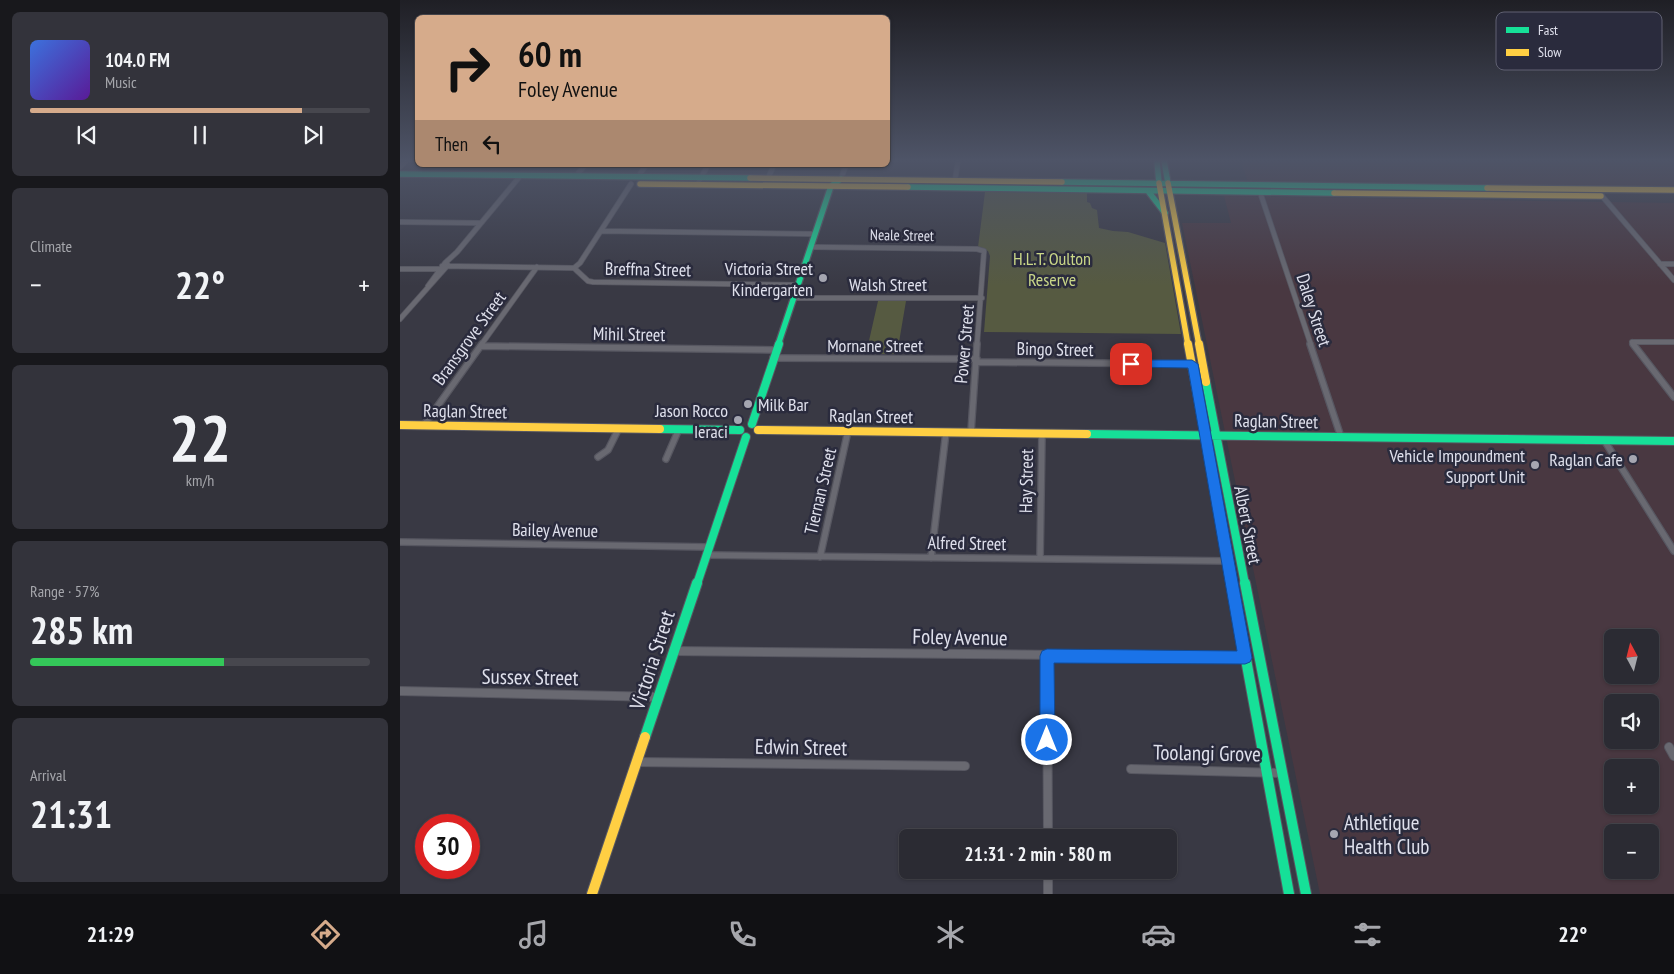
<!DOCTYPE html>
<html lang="en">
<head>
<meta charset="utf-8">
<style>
	:root { --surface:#2b2b33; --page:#33333b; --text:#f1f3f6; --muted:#a6a7ac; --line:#47474e; --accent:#d6ab8b }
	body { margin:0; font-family:"PT Sans Narrow",sans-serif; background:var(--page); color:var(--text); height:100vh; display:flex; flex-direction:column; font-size:19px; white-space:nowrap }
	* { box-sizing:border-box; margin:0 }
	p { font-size:16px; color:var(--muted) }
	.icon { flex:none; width:28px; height:28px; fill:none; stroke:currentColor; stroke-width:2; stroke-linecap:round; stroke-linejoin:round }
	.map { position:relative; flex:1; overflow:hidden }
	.panel { display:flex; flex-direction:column; gap:12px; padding:12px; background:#18181c; width:400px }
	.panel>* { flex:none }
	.guide { position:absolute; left:15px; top:15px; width:475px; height:152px; border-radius:8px; box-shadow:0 1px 4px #0004,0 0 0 1px var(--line); background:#d6ab8b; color:#111; overflow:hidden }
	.needle { width:32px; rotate:353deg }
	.controls { position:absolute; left:1204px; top:629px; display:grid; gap:10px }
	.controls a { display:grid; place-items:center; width:55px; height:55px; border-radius:8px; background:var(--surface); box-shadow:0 1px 4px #0004,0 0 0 1px var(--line); font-size:25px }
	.speed { position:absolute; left:15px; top:814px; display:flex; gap:10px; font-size:25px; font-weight:700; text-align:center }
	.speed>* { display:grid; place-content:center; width:65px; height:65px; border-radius:50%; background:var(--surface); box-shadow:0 1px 4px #0004,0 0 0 1px var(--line); line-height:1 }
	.speed .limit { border:8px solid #d22; background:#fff; color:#111 }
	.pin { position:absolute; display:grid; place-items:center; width:42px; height:42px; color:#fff; margin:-21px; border-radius:10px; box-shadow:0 2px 8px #0006 }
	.me { position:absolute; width:55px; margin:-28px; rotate:0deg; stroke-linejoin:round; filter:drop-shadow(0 0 4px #0008) }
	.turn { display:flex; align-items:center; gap:18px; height:105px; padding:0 20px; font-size:22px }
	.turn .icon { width:65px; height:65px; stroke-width:2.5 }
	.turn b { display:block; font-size:35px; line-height:42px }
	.then { display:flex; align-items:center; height:48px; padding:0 20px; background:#0003; gap:10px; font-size:19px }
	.big { font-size:38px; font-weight:700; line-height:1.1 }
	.panel .tile { flex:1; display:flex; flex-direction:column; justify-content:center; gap:8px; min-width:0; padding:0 18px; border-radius:8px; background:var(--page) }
	.panel .dial { align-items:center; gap:0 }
	.dial b { font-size:65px; line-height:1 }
	.song { display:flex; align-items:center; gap:15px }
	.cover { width:60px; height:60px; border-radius:8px; background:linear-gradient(135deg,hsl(220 70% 55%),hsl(270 70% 35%)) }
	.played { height:5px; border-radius:2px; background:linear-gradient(90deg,var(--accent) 80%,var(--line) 80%) }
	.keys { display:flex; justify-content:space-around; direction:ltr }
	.heat { display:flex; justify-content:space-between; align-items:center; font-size:28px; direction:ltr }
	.charge { height:8px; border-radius:4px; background:linear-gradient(90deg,#34c759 57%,var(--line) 0) }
	.trip { position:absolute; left:499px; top:829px; width:278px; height:50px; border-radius:8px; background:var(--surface); box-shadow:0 1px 4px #0004,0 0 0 1px var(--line); font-weight:700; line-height:50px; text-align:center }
	.tab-bar { display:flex; height:80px; justify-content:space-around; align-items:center; background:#111114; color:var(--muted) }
	.tab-bar .icon { width:35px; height:35px }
	.tab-bar .selected { color:var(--accent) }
	.tab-bar b { font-size:22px; color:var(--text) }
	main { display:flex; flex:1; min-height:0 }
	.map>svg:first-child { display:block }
</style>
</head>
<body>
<main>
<section class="panel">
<div class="tile">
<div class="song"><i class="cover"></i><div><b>104.0 FM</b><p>Music</p></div></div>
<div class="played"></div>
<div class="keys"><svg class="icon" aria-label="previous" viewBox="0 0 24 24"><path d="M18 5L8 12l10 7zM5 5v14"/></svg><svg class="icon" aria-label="pause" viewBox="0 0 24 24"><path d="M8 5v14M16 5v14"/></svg><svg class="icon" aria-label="next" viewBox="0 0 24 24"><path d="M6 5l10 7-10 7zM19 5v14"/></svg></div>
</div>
<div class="tile"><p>Climate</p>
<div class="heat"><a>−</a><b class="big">22°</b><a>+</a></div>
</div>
<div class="tile dial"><b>22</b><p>km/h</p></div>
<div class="tile"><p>Range · 57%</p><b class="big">285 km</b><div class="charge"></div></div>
<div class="tile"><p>Arrival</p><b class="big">21:31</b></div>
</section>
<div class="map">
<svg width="1274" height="894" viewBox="0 0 1274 894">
	<rect width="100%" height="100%" fill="#393944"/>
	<path fill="#493841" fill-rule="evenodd" d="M 841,161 L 1268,161 L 1274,167 L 1274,187 L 848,182 Z
		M 824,196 L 1274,203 L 1274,894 L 920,894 L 782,223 L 831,223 ZM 1212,638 L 1250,638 L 1250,675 L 1212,675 ZM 1212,702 L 1250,702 L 1250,740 L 1212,740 ZM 1212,768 L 1250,768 L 1250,805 L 1212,805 ZM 1212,832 L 1250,832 L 1250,870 L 1212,870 Z"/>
	<path fill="#565a41" d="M 450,181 L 672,184 L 751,188 L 506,185 L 446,182 Z
		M 775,186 L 867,187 L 927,191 L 834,189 L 817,187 Z
		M 937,188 L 1092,191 L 1096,193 L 942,190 Z
		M 585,192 L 687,193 L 687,202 L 690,203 L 692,208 L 697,210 L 699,228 L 713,231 L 728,232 L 765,243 L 781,334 L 584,332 L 590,256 L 588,251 L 578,247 Z
		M 478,301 L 506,301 L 497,354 L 466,354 Z"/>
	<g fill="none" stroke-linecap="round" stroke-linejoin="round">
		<g stroke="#575761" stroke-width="6">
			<path id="street-far2" d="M 0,167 L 6,161
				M 176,176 L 185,165
				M 238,177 L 246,165
				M 368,178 L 374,165
				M 441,179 L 446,165
				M 555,180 L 558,161
				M 297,185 L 308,165
				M 860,192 L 911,345
				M 1202,196 L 1274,280
				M 0,222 L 81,223
				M 201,231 L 415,234
				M 411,247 L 577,249 L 584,251 L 577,345
				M 1260,264 L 1274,264
				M 42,266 L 174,268 L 188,281 L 193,282 L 398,285
				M 174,268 L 180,263 L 231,184
				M 0,269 L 43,269
				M 28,286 L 45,263 L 57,252 L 121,175
				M 393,298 L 582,298
				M 0,319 L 48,265
				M 1232,342 L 1234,345
				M 1232,342 L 1274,342
				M 81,345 L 137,267"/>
		</g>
		<g stroke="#575761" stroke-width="8">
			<path id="street-far1" d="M 910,344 L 941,437
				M 1233,344 L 1274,397
				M 81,346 L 376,350
				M 373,358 L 577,359
				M 577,362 L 793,364
				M 24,425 L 82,344
				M 571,432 L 577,344
				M 1204,440 L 1274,551
				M 198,457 L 208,450 L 219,428
				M 266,459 L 279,429
				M 0,542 L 309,547
				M 306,555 L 828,561
				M 420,557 L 448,431
				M 531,558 L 546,432
				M 640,559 L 642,433"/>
		</g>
		<g stroke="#575761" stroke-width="10">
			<path id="street" d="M 273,651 L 845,657
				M 647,656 L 648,838
				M 0,691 L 259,697
				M 1269,747 L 1274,756
				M 237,762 L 565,766
				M 731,769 L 881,773
				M 648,870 L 648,894"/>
		</g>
		<g stroke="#575761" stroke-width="8">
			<path id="fast-far2" d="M 757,161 L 759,183
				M 764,161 L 768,183
				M 0,174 L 350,178
				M 662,182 L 1087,188
				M 508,187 L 934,193
				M 748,191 L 765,213
				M 378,345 L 431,186 L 441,179"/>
		</g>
		<g stroke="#575761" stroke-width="10">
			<path id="fast-far1" d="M 806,382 L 845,584
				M 799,403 L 832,584
				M 352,424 L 379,344
				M 260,429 L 340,430
				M 687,434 L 1274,441
				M 297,584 L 346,437"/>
		</g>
		<g stroke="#575761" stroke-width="12">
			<path id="fast" d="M 832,583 L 889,894
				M 845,583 L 906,894
				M 245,737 L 297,583"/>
		</g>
		<g stroke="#575761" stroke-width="8">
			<path id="slow-far2" d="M 350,178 L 662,182
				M 759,183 L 788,345
				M 768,183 L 799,345
				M 240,184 L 508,187
				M 1087,188 L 1274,190
				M 934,193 L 1201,196"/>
		</g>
		<g stroke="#575761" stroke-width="10">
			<path id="slow-far1" d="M 788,344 L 799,403
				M 799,344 L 806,382
				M 0,425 L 260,429
				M 358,430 L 687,434"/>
		</g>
		<g stroke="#575761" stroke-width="12">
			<path id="slow" d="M 192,894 L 245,737"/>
		</g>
		<use href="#street-far2" stroke="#696971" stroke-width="4.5"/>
		<use href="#street-far1" stroke="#696971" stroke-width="5.5"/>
		<use href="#street" stroke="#696971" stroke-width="8"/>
		<use href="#fast-far2" stroke="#16e098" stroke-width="5.5"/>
		<use href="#fast-far1" stroke="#16e098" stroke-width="8"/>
		<use href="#fast" stroke="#16e098" stroke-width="10"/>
		<use href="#slow-far2" stroke="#ffcf43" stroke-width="5.5"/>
		<use href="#slow-far1" stroke="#ffcf43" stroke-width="8"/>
		<use href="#slow" stroke="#ffcf43" stroke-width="10"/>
	</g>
	<linearGradient id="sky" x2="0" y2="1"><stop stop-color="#1f1f25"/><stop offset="0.56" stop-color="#4e5467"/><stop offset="1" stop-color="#4e5467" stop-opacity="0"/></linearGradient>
	<rect width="1274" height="286" fill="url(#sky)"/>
	<path fill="#1a73e8" stroke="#114b97" d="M 731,360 L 792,360 L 798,364 L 852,658 L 850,662 L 845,664 L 654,663 L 655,740 L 652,745 L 647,748 L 642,745 L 640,740 L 640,656 L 642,651 L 647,649 L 837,651 L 788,368 L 731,367 L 726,364 Z"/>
	<g fill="#a5a6b1" stroke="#2a2b3d" stroke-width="2">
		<circle cx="423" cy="278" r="5"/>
		<circle cx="348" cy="404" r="5"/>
		<circle cx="338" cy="420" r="5"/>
		<circle cx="1233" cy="459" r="5"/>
		<circle cx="1135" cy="465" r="5"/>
		<circle cx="934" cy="834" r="5"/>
	</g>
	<g text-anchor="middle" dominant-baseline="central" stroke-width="5" stroke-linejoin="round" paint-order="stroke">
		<g font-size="15" fill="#dfe0ec" stroke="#2a2b3d">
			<text transform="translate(502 235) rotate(1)">Neale Street</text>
		</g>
		<g font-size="18" fill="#cad788" stroke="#2a2b3d">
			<text x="652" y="258">H.L.T. Oulton<tspan x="652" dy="21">Reserve</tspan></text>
		</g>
		<g font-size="18" fill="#dfe0ec" stroke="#2a2b3d" text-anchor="end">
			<text x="413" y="268">Victoria Street<tspan x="413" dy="21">Kindergarten</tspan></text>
			<text x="358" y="404" text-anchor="start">Milk Bar</text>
			<text x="328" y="410">Jason Rocco<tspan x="328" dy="21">Ieraci</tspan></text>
			<text x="1125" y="455">Vehicle Impoundment<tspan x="1125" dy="21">Support Unit</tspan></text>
			<text x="1223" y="459">Raglan Cafe</text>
		</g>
		<g font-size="18" fill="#dfe0ec" stroke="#2a2b3d">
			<text transform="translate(248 269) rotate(1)">Breffna Street</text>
			<text x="488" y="284">Walsh Street</text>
			<text transform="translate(914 310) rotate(72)">Daley Street</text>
			<text transform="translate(229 334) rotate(1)">Mihil Street</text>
			<text transform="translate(69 338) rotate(-54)">Bransgrove Street</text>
			<text transform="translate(564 344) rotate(-85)">Power Street</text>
			<text x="475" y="345">Mornane Street</text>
			<text transform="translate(655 349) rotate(1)">Bingo Street</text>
			<text transform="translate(65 411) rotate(1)">Raglan Street</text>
			<text transform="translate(471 416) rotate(1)">Raglan Street</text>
			<text transform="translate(876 421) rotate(1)">Raglan Street</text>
			<text transform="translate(626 481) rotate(-89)">Hay Street</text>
			<text transform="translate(420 491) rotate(-77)">Tiernan Street</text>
			<text transform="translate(848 525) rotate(79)">Albert Street</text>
			<text transform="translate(155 530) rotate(1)">Bailey Avenue</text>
			<text transform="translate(567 543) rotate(1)">Alfred Street</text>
		</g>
		<g font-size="21" fill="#dfe0ec" stroke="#2a2b3d">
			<text transform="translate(560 637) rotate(1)">Foley Avenue</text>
			<text transform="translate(252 660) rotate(-72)">Victoria Street</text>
			<text transform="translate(130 677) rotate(1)">Sussex Street</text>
			<text transform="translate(401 747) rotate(1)">Edwin Street</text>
			<text transform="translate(807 753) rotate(1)">Toolangi Grove</text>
		</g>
		<g font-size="21" fill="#dfe0ec" stroke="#2a2b3d" text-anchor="start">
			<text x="944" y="822">Athletique<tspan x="944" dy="24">Health Club</tspan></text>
		</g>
	</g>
	<rect x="1096" y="12" width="166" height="58" rx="8" fill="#2a2b3d" stroke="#606172" stroke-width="1"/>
	<rect x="1106" y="27" width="23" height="6" fill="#16e098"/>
	<rect x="1106" y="49" width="23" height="7" fill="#ffcf43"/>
	<g font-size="14" fill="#dfe0ec">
		<text x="1138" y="35">Fast</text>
		<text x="1138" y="57">Slow</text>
	</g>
</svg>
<div class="controls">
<a><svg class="needle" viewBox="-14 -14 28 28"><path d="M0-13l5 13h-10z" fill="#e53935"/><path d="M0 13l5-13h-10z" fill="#a6a7ac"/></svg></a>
<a><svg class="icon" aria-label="sound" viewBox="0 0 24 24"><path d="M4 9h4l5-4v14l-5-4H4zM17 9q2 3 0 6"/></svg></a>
<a>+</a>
<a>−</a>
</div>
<div class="speed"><div class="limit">30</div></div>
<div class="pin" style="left:731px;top:364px;background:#d93025"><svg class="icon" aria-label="arrive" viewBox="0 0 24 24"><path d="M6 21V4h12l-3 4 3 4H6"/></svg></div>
<svg class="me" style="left:647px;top:740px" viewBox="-20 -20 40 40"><circle r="17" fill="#1a73e8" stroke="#fff" stroke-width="3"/><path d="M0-11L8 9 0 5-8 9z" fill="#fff"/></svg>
<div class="trip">21:31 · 2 min · 580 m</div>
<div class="guide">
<div class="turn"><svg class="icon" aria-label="right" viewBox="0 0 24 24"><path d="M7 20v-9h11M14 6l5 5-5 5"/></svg><div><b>60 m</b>Foley Avenue</div></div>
<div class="then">Then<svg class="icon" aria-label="left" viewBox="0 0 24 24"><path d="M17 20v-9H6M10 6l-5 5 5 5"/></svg></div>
</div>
</div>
</main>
<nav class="tab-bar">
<b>21:29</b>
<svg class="icon selected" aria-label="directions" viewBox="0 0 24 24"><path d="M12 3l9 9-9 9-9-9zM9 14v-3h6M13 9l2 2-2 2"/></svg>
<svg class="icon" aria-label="music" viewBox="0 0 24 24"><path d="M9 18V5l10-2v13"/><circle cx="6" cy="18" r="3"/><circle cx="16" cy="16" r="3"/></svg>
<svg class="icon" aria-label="phone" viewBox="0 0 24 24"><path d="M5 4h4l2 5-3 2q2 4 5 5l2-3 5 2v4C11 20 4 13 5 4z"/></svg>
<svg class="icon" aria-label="climate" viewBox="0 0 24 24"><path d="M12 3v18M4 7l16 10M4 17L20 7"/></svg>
<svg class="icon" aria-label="car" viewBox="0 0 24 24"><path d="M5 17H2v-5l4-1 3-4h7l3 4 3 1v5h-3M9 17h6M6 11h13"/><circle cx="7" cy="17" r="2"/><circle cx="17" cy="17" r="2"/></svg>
<svg class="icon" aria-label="filters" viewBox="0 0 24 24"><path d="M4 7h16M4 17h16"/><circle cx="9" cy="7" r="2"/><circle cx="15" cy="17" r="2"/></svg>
<b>22°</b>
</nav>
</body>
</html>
